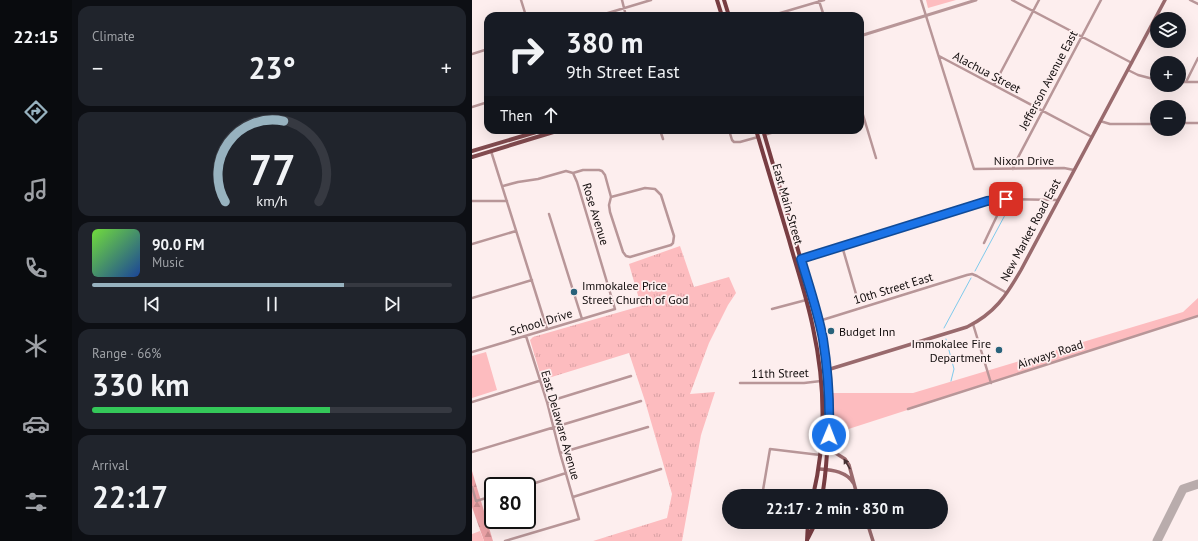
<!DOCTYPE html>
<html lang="en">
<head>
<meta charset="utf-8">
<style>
	:root { --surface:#171b24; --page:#20242c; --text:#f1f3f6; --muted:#9ea1a6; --line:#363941; --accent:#97b2bf }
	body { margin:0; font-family:"PT Sans",sans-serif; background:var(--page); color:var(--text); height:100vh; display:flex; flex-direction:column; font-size:15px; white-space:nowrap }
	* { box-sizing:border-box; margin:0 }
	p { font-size:13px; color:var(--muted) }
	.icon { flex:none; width:22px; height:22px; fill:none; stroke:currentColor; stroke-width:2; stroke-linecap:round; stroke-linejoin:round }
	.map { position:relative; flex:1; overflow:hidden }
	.details { display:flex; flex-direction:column; gap:6px; padding:6px; background:#0d0f14; width:400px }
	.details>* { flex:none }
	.banner { position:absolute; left:12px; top:12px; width:380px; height:122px; border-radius:12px; box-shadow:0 4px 16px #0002; background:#171b24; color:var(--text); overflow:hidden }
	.tools { position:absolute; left:678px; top:12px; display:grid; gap:8px }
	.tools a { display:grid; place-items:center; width:36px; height:36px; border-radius:50%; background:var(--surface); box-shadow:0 4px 16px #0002; font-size:20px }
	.speed { position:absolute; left:12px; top:477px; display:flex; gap:8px; font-size:20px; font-weight:700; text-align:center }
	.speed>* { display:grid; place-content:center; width:52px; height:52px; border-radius:50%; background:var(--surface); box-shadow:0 4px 16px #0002; line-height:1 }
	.speed .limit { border:2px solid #111; border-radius:6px; background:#fff; color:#111 }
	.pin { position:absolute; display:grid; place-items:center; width:34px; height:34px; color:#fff; margin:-17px; border-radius:8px; box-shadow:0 2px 6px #0006 }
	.me { position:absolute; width:44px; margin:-22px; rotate:1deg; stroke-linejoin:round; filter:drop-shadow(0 0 3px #0008) }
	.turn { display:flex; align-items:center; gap:14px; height:84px; padding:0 16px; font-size:18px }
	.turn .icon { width:52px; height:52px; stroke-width:2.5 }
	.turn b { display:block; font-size:28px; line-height:34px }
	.then { display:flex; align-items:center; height:38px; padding:0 16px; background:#0003; gap:8px; font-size:15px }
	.big { font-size:30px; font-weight:800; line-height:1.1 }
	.details .card { flex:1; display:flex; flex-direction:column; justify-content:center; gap:6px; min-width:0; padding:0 14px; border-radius:12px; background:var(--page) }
	.details .dial { align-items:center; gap:0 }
	.dial svg { height:104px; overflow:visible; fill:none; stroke:var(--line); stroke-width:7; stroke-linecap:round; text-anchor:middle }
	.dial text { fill:var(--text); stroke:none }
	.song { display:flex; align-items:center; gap:12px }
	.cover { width:48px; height:48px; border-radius:6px; background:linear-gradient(135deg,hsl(100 70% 55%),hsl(220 70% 35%)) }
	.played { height:4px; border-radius:2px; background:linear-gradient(90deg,var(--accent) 70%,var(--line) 70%) }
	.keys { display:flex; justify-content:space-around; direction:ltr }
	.heat { display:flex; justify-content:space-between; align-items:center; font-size:22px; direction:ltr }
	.charge { height:6px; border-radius:3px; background:linear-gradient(90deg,#34c759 66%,var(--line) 0) }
	.trip { position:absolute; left:250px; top:489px; width:226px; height:40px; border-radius:20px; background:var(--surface); box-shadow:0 4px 16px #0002; font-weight:800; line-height:40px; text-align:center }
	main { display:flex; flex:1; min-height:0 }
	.tab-bar { display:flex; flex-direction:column; width:72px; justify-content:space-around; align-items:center; background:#090b0e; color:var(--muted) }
	.tab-bar .icon { width:28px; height:28px }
	.tab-bar .on { color:var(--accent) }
	.tab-bar b { font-size:18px; color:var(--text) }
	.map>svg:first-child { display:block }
</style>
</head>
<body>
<main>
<nav class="tab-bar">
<b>22:15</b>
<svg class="icon on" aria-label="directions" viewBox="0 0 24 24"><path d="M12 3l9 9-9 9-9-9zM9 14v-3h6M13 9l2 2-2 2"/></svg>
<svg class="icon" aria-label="music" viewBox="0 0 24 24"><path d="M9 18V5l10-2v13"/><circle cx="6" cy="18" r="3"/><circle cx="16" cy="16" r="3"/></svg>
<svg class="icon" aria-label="phone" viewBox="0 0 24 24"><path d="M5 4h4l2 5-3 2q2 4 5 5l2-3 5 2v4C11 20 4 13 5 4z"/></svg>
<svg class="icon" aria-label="climate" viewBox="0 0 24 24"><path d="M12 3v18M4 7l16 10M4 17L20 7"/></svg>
<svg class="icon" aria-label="car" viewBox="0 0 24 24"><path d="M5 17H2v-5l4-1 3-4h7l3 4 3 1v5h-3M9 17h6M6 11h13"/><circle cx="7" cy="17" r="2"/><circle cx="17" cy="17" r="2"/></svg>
<svg class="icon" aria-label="filters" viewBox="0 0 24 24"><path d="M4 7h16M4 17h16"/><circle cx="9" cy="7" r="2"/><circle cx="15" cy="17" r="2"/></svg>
</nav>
<section class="details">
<div class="card"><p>Climate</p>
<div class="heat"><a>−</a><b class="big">23°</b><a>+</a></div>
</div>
<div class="card dial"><svg viewBox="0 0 100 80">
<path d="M14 69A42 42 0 1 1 86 69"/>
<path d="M14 69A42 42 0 0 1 59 7" stroke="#97b2bf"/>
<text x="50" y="56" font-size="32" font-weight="700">77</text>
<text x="50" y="72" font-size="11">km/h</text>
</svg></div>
<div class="card">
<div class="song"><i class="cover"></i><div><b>90.0 FM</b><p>Music</p></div></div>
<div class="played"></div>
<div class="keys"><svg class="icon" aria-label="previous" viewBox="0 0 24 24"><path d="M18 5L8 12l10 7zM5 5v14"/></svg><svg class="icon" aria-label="pause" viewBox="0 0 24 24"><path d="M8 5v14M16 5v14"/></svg><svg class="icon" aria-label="next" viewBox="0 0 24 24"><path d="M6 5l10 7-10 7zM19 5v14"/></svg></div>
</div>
<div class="card"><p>Range · 66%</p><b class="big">330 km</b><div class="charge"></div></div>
<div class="card"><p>Arrival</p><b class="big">22:17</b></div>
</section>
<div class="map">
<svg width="726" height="541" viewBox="0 0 726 541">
	<defs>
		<pattern id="grass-tufts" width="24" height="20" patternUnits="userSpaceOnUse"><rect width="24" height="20" fill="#fdbcbf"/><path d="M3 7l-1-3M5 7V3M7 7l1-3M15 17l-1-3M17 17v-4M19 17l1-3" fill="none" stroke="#d8a0a3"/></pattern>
		<pattern id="forest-firs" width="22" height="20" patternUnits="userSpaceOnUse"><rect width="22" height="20" fill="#eea4a8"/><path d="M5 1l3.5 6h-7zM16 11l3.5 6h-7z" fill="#cb8c8f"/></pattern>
	</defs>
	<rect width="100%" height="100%" fill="#fdeeee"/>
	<path fill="url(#grass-tufts)" d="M 208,246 L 222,287 L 257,277 L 264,293 L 256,305 L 237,343 L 218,394 L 243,392 L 229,435 L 210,541 L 121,541 L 195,518 L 200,494 L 173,401 L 157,353 L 70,380 L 58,340 L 61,337 L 169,306 L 157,264 Z"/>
	<path fill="url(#forest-firs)" d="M 0,471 L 21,541 L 12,541 L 0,507 Z"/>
	<path fill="#fdbcbf" d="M 454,0 L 484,0 L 456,8 Z
		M 726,298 L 726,316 L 361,434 L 361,393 L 441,393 L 711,312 Z
		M 14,352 L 25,390 L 0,398 L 0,356 Z
		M 8,531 L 12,541 L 0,541 L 0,534 Z"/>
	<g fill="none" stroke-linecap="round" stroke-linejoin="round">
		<path stroke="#7fcaec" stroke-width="1" d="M 503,271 L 540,202
			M 472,328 L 499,278
			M 474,339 L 482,369 L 479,381"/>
		<path stroke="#b9acac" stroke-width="9" d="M 685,541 L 711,489 L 726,484"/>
		<path stroke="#b89698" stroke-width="2.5" d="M 49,0 L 54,16
			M 150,0 L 154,16
			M 449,0 L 502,169 L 592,168 L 602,170
			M 540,0 L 660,63
			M 718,0 L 726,4
			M 347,1 L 352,16
			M 126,16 L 179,0
			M 298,16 L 352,0
			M 0,54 L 16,49
			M 467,56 L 620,137
			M 656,70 L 666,75 L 685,80
			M 707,82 L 726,82
			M 714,82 L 726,58
			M 522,85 L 567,0
			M 388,105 L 404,158
			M 0,107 L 16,102
			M 628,121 L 638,124 L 685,124
			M 707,123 L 726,123
			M 188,130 L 191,139
			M 257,130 L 260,140 L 262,142 L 268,142 L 286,137
			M 292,135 L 309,130
			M 19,151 L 75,329
			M 541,169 L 542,165 L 629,0
			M 101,173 L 111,170 L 127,170 L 130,171 L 133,175 L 139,197 L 137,205 L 138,212 L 151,252 L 154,256 L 158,257 L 199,245 L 201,243 L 202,236 L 189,195 L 183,189 L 173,188 L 139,197
			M 0,201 L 35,201
			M 77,214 L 110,319
			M 512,243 L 533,199
			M 0,244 L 44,231
			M 370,246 L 384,294
			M 329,259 L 515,201 L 527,199 L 586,200
			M 0,298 L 60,280
			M 300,309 L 334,300
			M 347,321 L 495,275 L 500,274 L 505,276 L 535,293
			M 501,324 L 519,383
			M 0,352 L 143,309 L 105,182 L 101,173 L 94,171 L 66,179 L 46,182 L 31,186
			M 268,383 L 332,383 L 349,381
			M 0,402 L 67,381
			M 75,402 L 159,376
			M 436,409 L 726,316
			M 0,452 L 169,401
			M 88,453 L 176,427
			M 54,486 L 94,473
			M 0,487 L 4,501 L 21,496
			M 290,496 L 298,449 L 348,455
			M 101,497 L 189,469
			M 321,522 L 341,528
			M 33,541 L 107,519 L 88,453 L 75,402 L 54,336"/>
		<path stroke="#b89698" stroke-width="3" d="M 388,36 L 504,0"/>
		<path stroke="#996a6d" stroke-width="3.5" d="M 355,370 L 495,327 C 523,313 534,296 549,270 L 693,0
			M 356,444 L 362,452 L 373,459 L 377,465 L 384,491
			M 347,469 C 360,470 375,471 382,484
			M 395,522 L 401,541"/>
		<path stroke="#824b4f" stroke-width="4" d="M 0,151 L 71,130
			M 0,157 L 88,130"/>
		<path stroke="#783d42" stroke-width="4" d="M 245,0 L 250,16
			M 252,0 L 257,16
			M 284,130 C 295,167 306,204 317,240 C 325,269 335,298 341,328 C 353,383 354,441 341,496
			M 291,130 L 345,315 C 356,361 359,407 355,453 C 354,468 353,482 350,496
			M 336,538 L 344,522
			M 335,541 L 336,522"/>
	</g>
	<defs><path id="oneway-solid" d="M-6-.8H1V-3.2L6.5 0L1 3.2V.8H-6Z"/></defs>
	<use fill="#473233" href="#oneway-solid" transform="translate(375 464) rotate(-122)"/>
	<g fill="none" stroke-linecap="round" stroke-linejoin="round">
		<g stroke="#114b97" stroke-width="10">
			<path id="route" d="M 357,435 C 358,403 356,371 351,339 C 346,312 337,286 329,259 L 515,201 L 534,199"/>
		</g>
		<use href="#route" stroke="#1a73e8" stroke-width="7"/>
	</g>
	<g fill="#28627b" stroke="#fdeeee" stroke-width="1.5">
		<circle cx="102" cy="292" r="4"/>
		<circle cx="359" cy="331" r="4"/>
		<circle cx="527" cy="350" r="4"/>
	</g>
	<g text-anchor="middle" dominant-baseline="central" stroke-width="3.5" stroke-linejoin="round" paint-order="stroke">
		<g font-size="12" fill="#110c0c" stroke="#fdeeee">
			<text transform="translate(515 72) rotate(28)">Alachua Street</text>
			<text transform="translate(576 80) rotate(-62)">Jefferson Avenue East</text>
			<text x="552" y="160">Nixon Drive</text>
			<text transform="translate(316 204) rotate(74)">East Main Street</text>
			<text transform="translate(124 214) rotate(73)">Rose Avenue</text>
			<text transform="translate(558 230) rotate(-62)">New Market Road East</text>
			<text transform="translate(421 288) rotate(-17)">10th Street East</text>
			<text transform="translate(69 322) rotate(-17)">School Drive</text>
			<text transform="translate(578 354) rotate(-18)">Airways Road</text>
			<text transform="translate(308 373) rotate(-1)">11th Street</text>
			<text transform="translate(89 425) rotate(74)">East Delaware Avenue</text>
		</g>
		<g font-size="12" fill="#110c0c" stroke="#fdeeee" text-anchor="start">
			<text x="110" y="285">Immokalee Price<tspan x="110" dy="14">Street Church of God</tspan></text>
			<text x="367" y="331">Budget Inn</text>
			<text x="519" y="343" text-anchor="end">Immokalee Fire<tspan x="519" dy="14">Department</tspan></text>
		</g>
	</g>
</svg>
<div class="tools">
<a><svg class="icon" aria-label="layers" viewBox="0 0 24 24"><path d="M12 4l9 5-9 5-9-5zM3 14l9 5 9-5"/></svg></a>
<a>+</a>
<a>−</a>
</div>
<div class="speed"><div class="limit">80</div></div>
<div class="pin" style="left:534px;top:199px;background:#d93025"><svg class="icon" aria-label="arrive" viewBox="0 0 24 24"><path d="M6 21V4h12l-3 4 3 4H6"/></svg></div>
<svg class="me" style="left:357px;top:435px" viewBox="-20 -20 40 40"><circle r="17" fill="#1a73e8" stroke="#fff" stroke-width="3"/><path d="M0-11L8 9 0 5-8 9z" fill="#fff"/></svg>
<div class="trip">22:17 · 2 min · 830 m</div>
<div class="banner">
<div class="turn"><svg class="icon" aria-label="right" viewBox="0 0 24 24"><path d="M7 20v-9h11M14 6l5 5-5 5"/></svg><div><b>380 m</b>9th Street East</div></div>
<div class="then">Then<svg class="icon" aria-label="ahead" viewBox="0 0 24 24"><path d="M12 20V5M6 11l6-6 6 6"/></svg></div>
</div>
</div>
</main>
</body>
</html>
